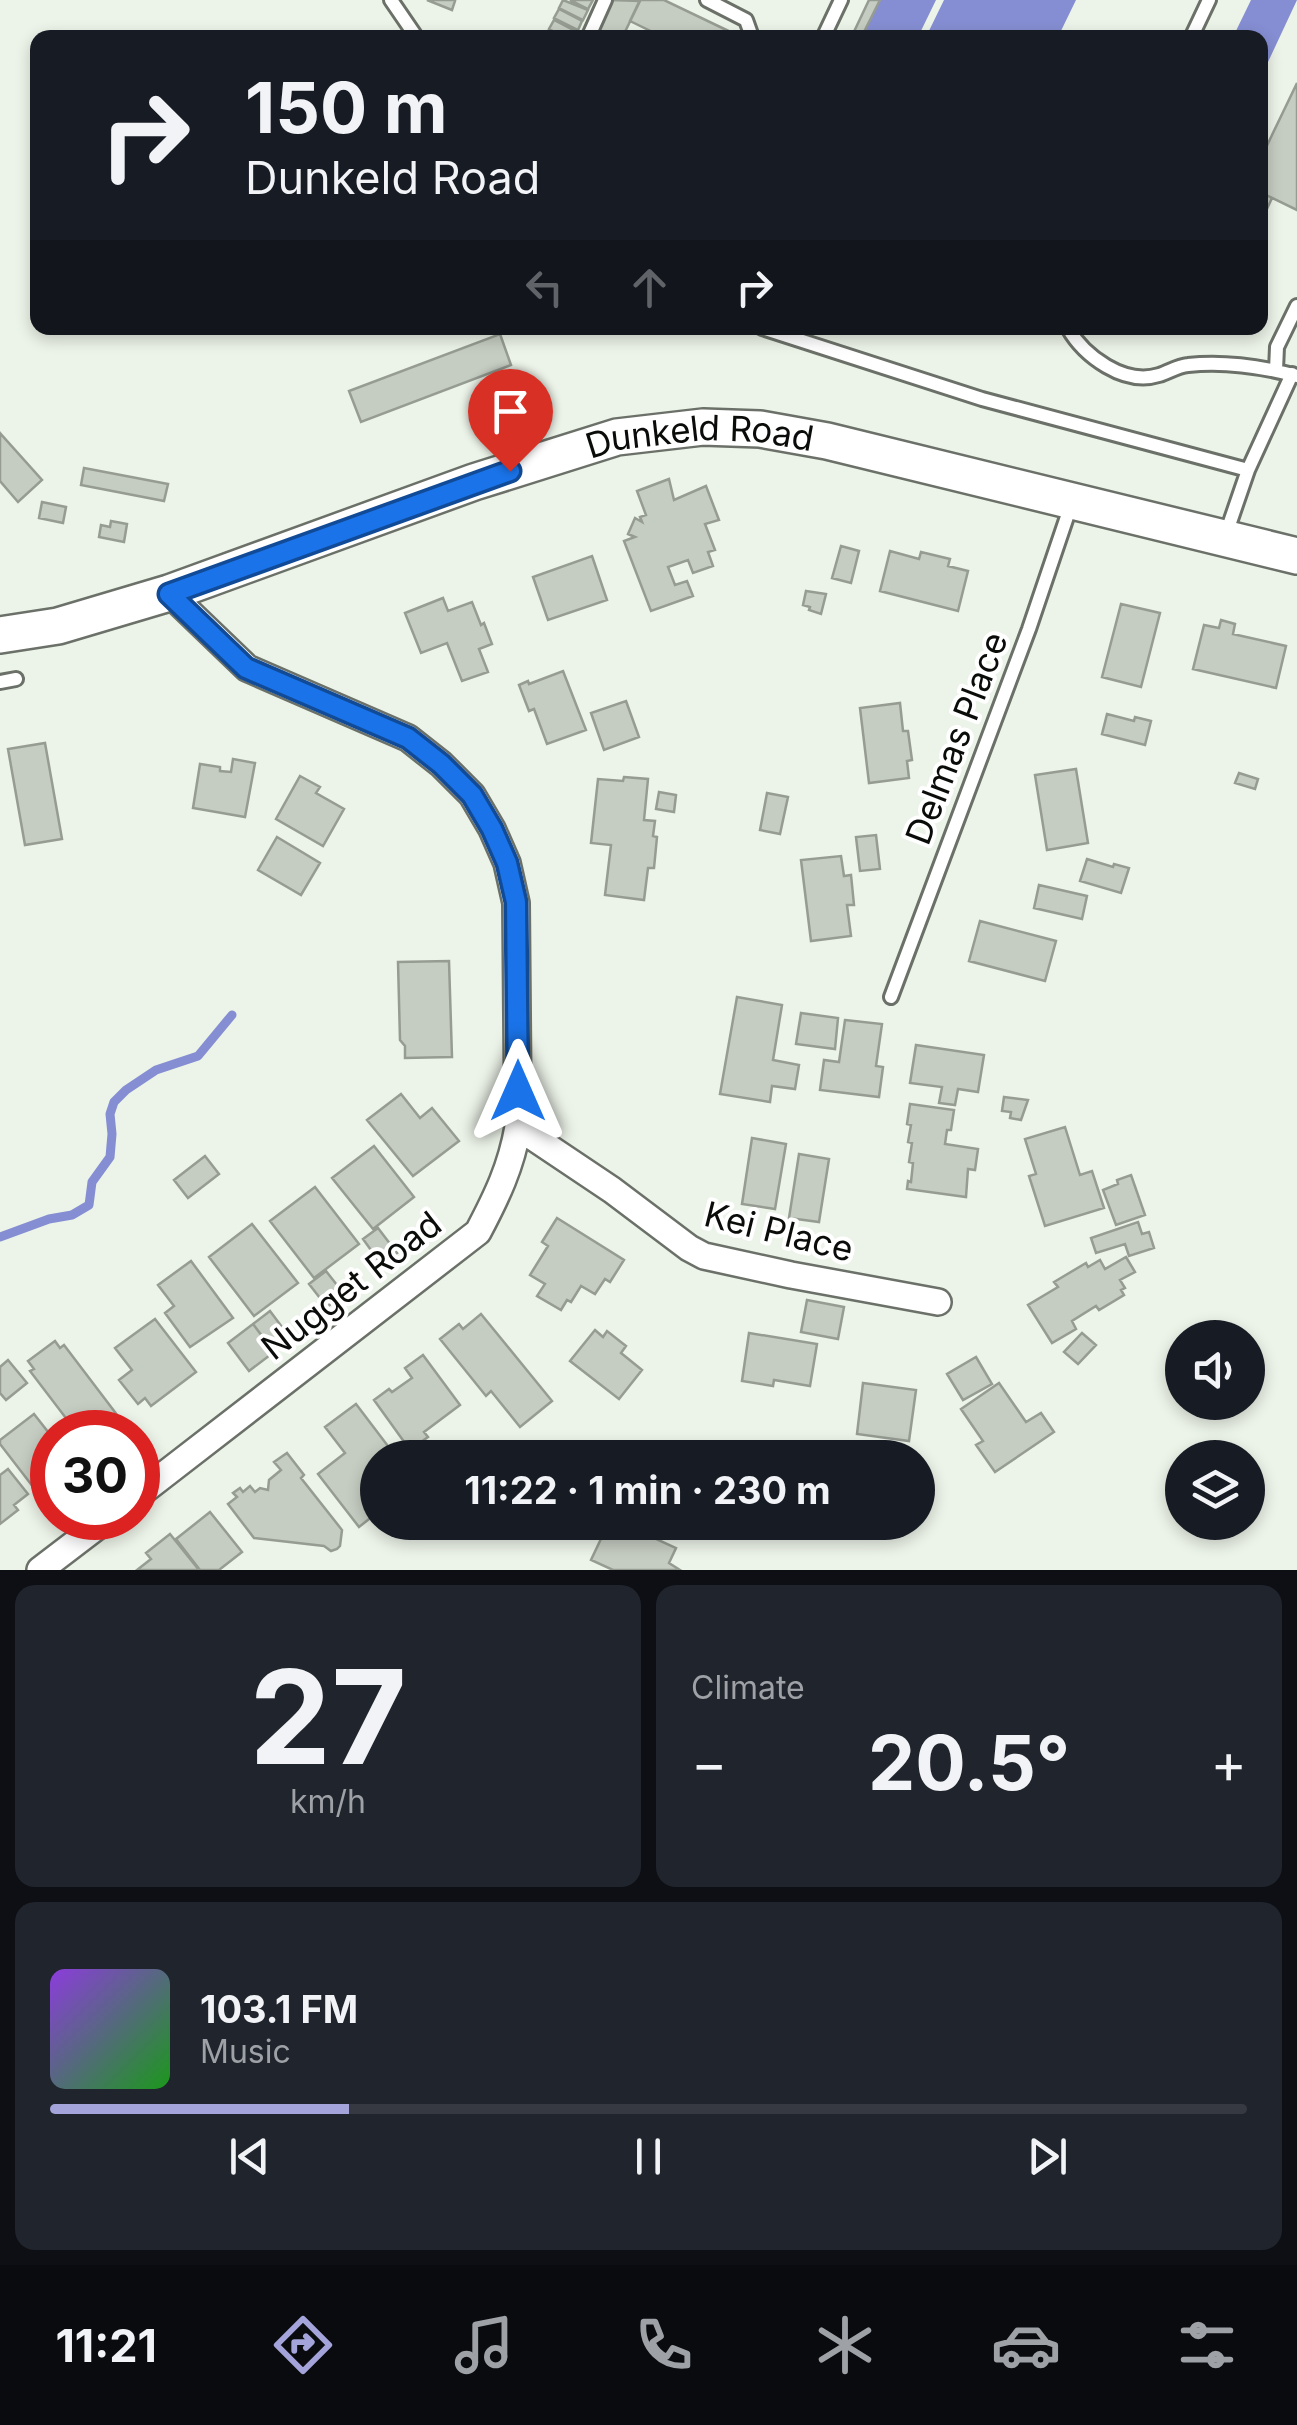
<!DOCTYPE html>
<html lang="en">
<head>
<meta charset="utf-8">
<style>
	:root { --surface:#171b24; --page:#20242c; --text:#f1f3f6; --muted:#9ea1a6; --line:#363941; --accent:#a4a4db }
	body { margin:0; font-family:Inter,sans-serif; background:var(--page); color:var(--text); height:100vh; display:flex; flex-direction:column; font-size:38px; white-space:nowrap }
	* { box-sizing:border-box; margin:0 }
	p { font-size:32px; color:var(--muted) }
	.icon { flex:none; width:55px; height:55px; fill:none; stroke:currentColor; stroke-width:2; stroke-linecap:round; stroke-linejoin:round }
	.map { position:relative; height:1570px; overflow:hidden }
	.sheet { display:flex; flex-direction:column; gap:15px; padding:15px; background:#0d0f14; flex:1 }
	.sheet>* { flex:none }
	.hud { position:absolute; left:30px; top:30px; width:1238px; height:305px; border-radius:20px; box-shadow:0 5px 15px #0003; background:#171b24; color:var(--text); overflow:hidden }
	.buttons { position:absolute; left:1165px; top:1320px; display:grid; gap:20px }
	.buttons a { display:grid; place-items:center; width:100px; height:100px; border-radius:50%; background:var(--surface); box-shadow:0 5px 15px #0003; font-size:50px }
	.speed { position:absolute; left:30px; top:1410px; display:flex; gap:20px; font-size:50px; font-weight:700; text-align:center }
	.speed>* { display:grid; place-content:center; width:130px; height:130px; border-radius:50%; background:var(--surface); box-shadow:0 5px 15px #0003; line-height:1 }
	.speed .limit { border:15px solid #d22; background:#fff; color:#111 }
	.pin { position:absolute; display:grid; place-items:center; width:85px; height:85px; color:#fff; margin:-102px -42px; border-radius:50% 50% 50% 0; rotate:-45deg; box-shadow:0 0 10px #0007 }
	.pin .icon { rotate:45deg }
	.me { position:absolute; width:110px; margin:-55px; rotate:0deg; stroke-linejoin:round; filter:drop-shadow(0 0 8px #0008) }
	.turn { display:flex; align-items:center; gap:35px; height:210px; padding:0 50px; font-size:45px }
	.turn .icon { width:130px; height:130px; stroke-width:2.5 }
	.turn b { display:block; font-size:70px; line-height:85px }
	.lanes { display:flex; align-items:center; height:95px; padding:0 50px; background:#0003; justify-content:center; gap:50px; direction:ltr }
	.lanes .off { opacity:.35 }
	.big { font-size:75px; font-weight:700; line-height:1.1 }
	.sheet .card { flex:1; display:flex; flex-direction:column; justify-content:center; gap:15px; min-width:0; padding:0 35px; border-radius:20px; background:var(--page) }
	.sheet .dial { align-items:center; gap:0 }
	.dial b { font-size:130px; line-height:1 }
	.song { display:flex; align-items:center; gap:30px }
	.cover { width:120px; height:120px; border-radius:15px; background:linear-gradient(135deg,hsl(270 70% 55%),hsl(120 70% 35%)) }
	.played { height:10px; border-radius:5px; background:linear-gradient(90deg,var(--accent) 25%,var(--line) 25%) }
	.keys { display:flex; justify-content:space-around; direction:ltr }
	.heat { display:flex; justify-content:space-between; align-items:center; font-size:55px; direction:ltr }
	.sheet .tiles { flex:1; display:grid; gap:15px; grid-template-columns:1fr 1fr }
	.card:last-child { grid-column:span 2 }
	.trip { position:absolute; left:360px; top:1440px; width:575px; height:100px; border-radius:50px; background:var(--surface); box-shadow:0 5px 15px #0003; font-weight:700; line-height:100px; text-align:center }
	.dock { display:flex; height:160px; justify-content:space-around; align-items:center; background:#090b0e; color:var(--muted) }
	.dock .icon { width:70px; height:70px }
	.dock .active { color:var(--accent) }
	.dock b { font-size:45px; color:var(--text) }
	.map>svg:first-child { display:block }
</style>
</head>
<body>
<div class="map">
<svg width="1297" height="1570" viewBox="0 0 1297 1570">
	<rect width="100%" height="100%" fill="#ecf3e8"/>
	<path fill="#858ed2" d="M 869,0 L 936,0 L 918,37 L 851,38 Z
		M 944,0 L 1076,0 L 1058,37 L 926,37 Z
		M 1251,0 L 1297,0 L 1260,79 L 1260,38 L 1233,37 Z"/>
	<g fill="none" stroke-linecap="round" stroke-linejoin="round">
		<path stroke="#858ed2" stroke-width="9" d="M 0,1237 L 49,1219 L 72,1215 L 89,1205 L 92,1182 L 110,1157 L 112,1134 L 110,1114 L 114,1102 L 126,1090 L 156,1070 L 198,1056 L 232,1015"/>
	</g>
	<path fill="#c5ccc1" stroke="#969c92" stroke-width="2.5" d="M 427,0 L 453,0 L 455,1 L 452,10 Z
		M 563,0 L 588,10 L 583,20 L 559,8 Z
		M 570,0 L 593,0 L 588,9 Z
		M 611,0 L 640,1 L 622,38 L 606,38 L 596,33 Z
		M 640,0 L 664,0 L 739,36 L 665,38 L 630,21 Z
		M 869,0 L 880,0 L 864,32 L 875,38 L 851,38 Z
		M 559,9 L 582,21 L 578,30 L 554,18 Z
		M 554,20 L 577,32 L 574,38 L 566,38 L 549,29 Z
		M 1297,83 L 1297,210 L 1260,192 L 1260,160 Z
		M 1260,192 L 1272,198 L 1260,224 Z
		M 500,334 L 511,365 L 361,422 L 349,391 Z
		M 0,433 L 42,480 L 18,502 L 0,481 Z
		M 84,468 L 168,484 L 164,501 L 81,485 Z
		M 669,479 L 674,500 L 706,486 L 719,520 L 705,524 L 715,550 L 708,552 L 713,566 L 693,573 L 688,560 L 668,567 L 675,585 L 687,581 L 693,596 L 651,611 L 624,541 L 635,537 L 628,534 L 635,518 L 642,522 L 640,517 L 646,515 L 637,491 Z
		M 42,502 L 66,507 L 63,523 L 39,518 Z
		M 111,521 L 127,524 L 124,542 L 99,537 L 101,525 L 110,527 Z
		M 841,546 L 859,551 L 851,583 L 832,578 Z
		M 890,551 L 919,559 L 921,552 L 950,559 L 948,566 L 968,571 L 958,611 L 880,591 Z
		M 592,556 L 607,600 L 548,620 L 533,577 Z
		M 806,591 L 826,594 L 821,614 L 809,610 L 810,607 L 803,605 Z
		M 443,598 L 448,611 L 472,602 L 481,625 L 484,623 L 492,644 L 479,649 L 488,672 L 462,681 L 447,643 L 421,653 L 405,613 Z
		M 1121,604 L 1160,613 L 1141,687 L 1102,677 Z
		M 1221,620 L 1235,624 L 1233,634 L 1286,646 L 1276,688 L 1193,669 L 1204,625 L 1219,628 Z
		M 563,671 L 586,730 L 547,744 L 534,709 L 529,711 L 519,685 L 528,681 L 529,684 Z
		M 626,701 L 639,737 L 604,750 L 591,713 Z
		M 900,703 L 903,731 L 908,731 L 912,760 L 907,761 L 909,778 L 869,783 L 860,708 Z
		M 1107,714 L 1134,721 L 1135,717 L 1151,721 L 1145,745 L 1102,734 Z
		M 45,743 L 62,839 L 25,845 L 8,749 Z
		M 233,759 L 255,763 L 245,817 L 193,808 L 200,764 L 220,767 L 220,771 L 231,772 Z
		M 1076,769 L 1088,843 L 1047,850 L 1035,775 Z
		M 1239,773 L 1258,779 L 1255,789 L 1235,783 Z
		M 300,776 L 320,787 L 316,793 L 344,809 L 323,846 L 276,819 Z
		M 624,777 L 648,779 L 644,820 L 655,821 L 653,836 L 657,837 L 654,868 L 648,868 L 644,900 L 605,895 L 611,845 L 591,843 L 598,779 L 623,781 Z
		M 659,792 L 676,795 L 674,812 L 656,809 Z
		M 767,793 L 788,797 L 780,834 L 760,830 Z
		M 876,835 L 880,869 L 860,871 L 856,837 Z
		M 277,837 L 320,863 L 301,895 L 258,870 Z
		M 841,856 L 844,876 L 851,875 L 854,905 L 847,905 L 851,936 L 811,941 L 801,860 Z
		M 1087,859 L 1113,867 L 1114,864 L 1129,868 L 1121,893 L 1080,881 Z
		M 1039,885 L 1087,896 L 1082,919 L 1034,908 Z
		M 980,921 L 1056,941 L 1045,981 L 969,961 Z
		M 449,961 L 452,1057 L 405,1058 L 405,1046 L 400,1040 L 398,962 Z
		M 737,997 L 782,1005 L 773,1060 L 799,1065 L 795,1089 L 772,1086 L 770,1102 L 720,1094 Z
		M 801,1013 L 838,1018 L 835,1049 L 796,1044 Z
		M 845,1020 L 882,1024 L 876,1066 L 883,1067 L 879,1097 L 820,1090 L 824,1060 L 839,1062 Z
		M 916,1045 L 984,1055 L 978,1092 L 958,1089 L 955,1105 L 939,1103 L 942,1087 L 910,1083 Z
		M 401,1094 L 420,1118 L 432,1108 L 459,1141 L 413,1176 L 367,1120 Z
		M 1004,1097 L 1028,1100 L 1021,1120 L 1010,1118 L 1011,1112 L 1002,1111 Z
		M 910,1104 L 954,1110 L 951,1130 L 947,1130 L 945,1144 L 978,1149 L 975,1170 L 968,1169 L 966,1197 L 907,1189 L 908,1181 L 911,1182 L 913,1163 L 909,1162 L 912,1143 L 908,1142 L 911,1125 L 907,1124 Z
		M 1065,1127 L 1080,1175 L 1092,1171 L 1104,1208 L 1045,1226 L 1029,1176 L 1036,1174 L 1025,1139 Z
		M 752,1138 L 786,1144 L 775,1209 L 742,1204 Z
		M 374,1146 L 414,1197 L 373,1229 L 332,1178 Z
		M 799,1154 L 829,1159 L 819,1222 L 789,1218 Z
		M 205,1156 L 219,1174 L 188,1198 L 174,1180 Z
		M 1131,1175 L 1145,1215 L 1116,1225 L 1103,1190 L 1118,1184 L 1117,1180 Z
		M 315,1187 L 359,1244 L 314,1278 L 270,1221 Z
		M 557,1218 L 624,1260 L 610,1282 L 605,1279 L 595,1294 L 581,1286 L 571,1302 L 567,1300 L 561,1310 L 537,1296 L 545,1284 L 530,1275 L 548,1246 L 542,1242 Z
		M 1138,1222 L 1142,1234 L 1149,1232 L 1154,1248 L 1129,1256 L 1125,1244 L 1096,1253 L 1091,1238 Z
		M 252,1224 L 298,1283 L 254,1316 L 209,1257 Z
		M 378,1228 L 397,1253 L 381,1264 L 363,1239 Z
		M 1126,1257 L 1135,1272 L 1120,1280 L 1125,1288 L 1121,1290 L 1124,1295 L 1099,1310 L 1096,1306 L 1072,1321 L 1076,1329 L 1052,1343 L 1028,1305 L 1058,1287 L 1054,1282 L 1086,1263 L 1088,1267 L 1100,1260 L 1105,1269 Z
		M 191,1261 L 233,1318 L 190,1347 L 165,1313 L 174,1306 L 158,1285 Z
		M 326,1271 L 344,1294 L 327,1307 L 309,1284 Z
		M 807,1300 L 844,1307 L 838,1339 L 801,1332 Z
		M 270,1311 L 288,1335 L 271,1348 L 253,1324 Z
		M 481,1314 L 552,1401 L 520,1427 L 491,1391 L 486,1396 L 440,1339 L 459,1324 L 463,1329 Z
		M 155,1319 L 196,1372 L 151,1406 L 145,1398 L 138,1404 L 119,1380 L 132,1370 L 115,1348 Z
		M 253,1324 L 274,1352 L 249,1371 L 228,1343 Z
		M 595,1330 L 603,1337 L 607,1331 L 626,1346 L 621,1353 L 642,1370 L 619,1399 L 570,1361 Z
		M 749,1333 L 817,1344 L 810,1386 L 774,1380 L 773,1386 L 742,1381 Z
		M 1082,1333 L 1096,1345 L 1078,1364 L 1064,1352 Z
		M 55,1341 L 60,1348 L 64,1345 L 124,1424 L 113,1432 L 72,1432 L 68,1428 L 72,1426 L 30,1371 L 34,1369 L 28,1361 Z
		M 423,1355 L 460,1405 L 424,1432 L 428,1437 L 410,1450 L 374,1400 L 389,1389 L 392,1392 L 412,1378 L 405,1368 Z
		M 976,1357 L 992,1384 L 963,1400 L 947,1374 Z
		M 8,1360 L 27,1383 L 6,1400 L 0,1393 L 0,1367 Z
		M 863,1383 L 916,1390 L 909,1441 L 857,1434 Z
		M 999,1383 L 1026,1422 L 1041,1413 L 1054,1432 L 995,1472 L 976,1445 L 983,1441 L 961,1409 Z
		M 356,1404 L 397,1458 L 378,1458 L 378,1512 L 359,1527 L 318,1474 L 345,1453 L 325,1427 Z
		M 34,1414 L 52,1437 L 52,1480 L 37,1492 L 0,1444 L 0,1440 Z
		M 287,1453 L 304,1475 L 301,1478 L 342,1530 L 340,1546 L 337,1549 L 331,1551 L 324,1546 L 254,1538 L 228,1504 L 237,1497 L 233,1493 L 240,1488 L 243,1492 L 250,1486 L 255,1492 L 260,1488 L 268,1490 L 269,1480 L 281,1470 L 274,1462 Z
		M 8,1469 L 28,1494 L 14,1505 L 18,1510 L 0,1524 L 0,1475 Z
		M 210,1512 L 242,1552 L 219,1570 L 200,1570 L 176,1539 Z
		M 609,1522 L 631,1522 L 658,1535 L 656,1539 L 676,1548 L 669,1563 L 680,1570 L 613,1570 L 591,1560 Z
		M 170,1534 L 199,1570 L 137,1570 L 151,1559 L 146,1553 Z"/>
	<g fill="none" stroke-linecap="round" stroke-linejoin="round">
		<g stroke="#6b7168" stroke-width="18">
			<path id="service" d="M 391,0 L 417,38
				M 707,0 L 746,20 L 751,34 L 749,38
				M 588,38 L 605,0
				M 823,38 L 841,0
				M 1191,38 L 1209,0
				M 762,328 L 982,399 L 1248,470
				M 1068,328 C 1084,356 1124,386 1159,375 C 1169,372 1177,366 1188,365 C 1223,361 1263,367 1297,376
				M 1276,370 L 1277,347 L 1297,306
				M 1226,534 L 1248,470 L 1292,374
				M 0,682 L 16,679
				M 891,997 L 1029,629 L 1072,502"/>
		</g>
		<g stroke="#6b7168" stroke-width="30">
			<path id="minor" d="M 518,1127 L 612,1190 L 689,1248 L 704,1256 L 791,1275 L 938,1302
				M 138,1495 L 478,1232 C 497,1196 511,1167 518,1127 L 516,903 L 507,863 L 492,829 L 472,795 L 441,764 L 408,738 L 247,668 L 169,593
				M 40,1570 L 108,1518"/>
		</g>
		<g stroke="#6b7168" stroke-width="40">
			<g id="secondary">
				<path id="s1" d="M 0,635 L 58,626 L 169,593 L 474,482 L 617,437 L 703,427 L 760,429 L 827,441 L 1297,556"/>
			</g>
		</g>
		<use href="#service" stroke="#fff" stroke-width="12"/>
		<use href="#minor" stroke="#fff" stroke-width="25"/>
		<use href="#secondary" stroke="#fff" stroke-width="35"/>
	</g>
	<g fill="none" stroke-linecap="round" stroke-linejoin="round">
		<g stroke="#114b97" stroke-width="25">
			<path id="route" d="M 510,471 L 169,594 L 246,668 L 408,738 L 441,764 L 472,795 L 492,829 L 507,863 L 516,902 L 518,1091"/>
		</g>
		<use href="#route" stroke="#1a73e8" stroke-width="18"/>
	</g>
	<g text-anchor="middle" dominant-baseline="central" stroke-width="8" stroke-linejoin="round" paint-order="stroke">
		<g font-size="35" fill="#0a0c09" stroke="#fff">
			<text stroke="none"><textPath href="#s1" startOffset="732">Dunkeld Road</textPath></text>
			<text transform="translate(956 738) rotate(-69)">Delmas Place</text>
			<text transform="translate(779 1231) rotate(14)">Kei Place</text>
			<text transform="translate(351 1285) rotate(-38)">Nugget Road</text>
		</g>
	</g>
</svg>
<div class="buttons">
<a><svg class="icon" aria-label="sound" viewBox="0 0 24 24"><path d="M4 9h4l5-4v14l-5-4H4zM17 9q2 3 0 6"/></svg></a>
<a><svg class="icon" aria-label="layers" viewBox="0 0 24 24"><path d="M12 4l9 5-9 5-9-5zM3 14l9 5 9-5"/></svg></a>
</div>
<div class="speed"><div class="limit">30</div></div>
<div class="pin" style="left:510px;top:471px;background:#d93025"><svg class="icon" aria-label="arrive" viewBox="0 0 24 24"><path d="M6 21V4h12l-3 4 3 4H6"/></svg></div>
<svg class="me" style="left:518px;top:1091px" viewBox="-20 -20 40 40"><path d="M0-17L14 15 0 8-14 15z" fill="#1a73e8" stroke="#fff" stroke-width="4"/></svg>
<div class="trip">11:22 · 1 min · 230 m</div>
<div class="hud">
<div class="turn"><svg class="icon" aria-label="right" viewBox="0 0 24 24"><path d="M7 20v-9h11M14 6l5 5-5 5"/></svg><div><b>150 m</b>Dunkeld Road</div></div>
<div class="lanes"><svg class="icon off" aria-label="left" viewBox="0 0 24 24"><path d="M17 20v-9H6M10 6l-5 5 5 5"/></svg><svg class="icon off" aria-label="ahead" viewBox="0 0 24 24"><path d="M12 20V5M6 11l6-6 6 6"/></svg><svg class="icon" aria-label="right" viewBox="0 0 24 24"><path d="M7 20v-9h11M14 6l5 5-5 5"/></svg></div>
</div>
</div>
<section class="sheet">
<div class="tiles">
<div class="card dial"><b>27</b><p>km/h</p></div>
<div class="card"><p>Climate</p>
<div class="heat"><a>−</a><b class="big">20.5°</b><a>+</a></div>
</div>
<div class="card">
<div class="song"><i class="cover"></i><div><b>103.1 FM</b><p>Music</p></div></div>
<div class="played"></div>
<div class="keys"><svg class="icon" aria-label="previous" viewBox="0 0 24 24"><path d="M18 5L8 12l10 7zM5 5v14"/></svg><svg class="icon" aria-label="pause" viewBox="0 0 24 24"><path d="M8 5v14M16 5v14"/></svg><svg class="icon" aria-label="next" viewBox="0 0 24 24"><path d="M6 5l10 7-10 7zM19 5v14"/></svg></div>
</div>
</div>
</section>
<nav class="dock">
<b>11:21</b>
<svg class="icon active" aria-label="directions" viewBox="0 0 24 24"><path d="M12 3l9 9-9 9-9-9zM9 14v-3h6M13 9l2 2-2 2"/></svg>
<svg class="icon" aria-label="music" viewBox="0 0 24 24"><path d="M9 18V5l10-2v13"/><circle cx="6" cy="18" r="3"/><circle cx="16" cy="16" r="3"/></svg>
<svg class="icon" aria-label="phone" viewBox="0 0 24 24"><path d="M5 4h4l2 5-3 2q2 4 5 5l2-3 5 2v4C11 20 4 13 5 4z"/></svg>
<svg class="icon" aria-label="climate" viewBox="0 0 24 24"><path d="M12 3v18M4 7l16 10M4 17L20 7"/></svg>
<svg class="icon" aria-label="car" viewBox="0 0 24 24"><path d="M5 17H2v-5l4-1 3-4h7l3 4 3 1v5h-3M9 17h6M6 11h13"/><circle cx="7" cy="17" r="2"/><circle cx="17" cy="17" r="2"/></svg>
<svg class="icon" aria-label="filters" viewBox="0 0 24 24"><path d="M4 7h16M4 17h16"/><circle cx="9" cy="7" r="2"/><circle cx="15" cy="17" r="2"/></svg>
</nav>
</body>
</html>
